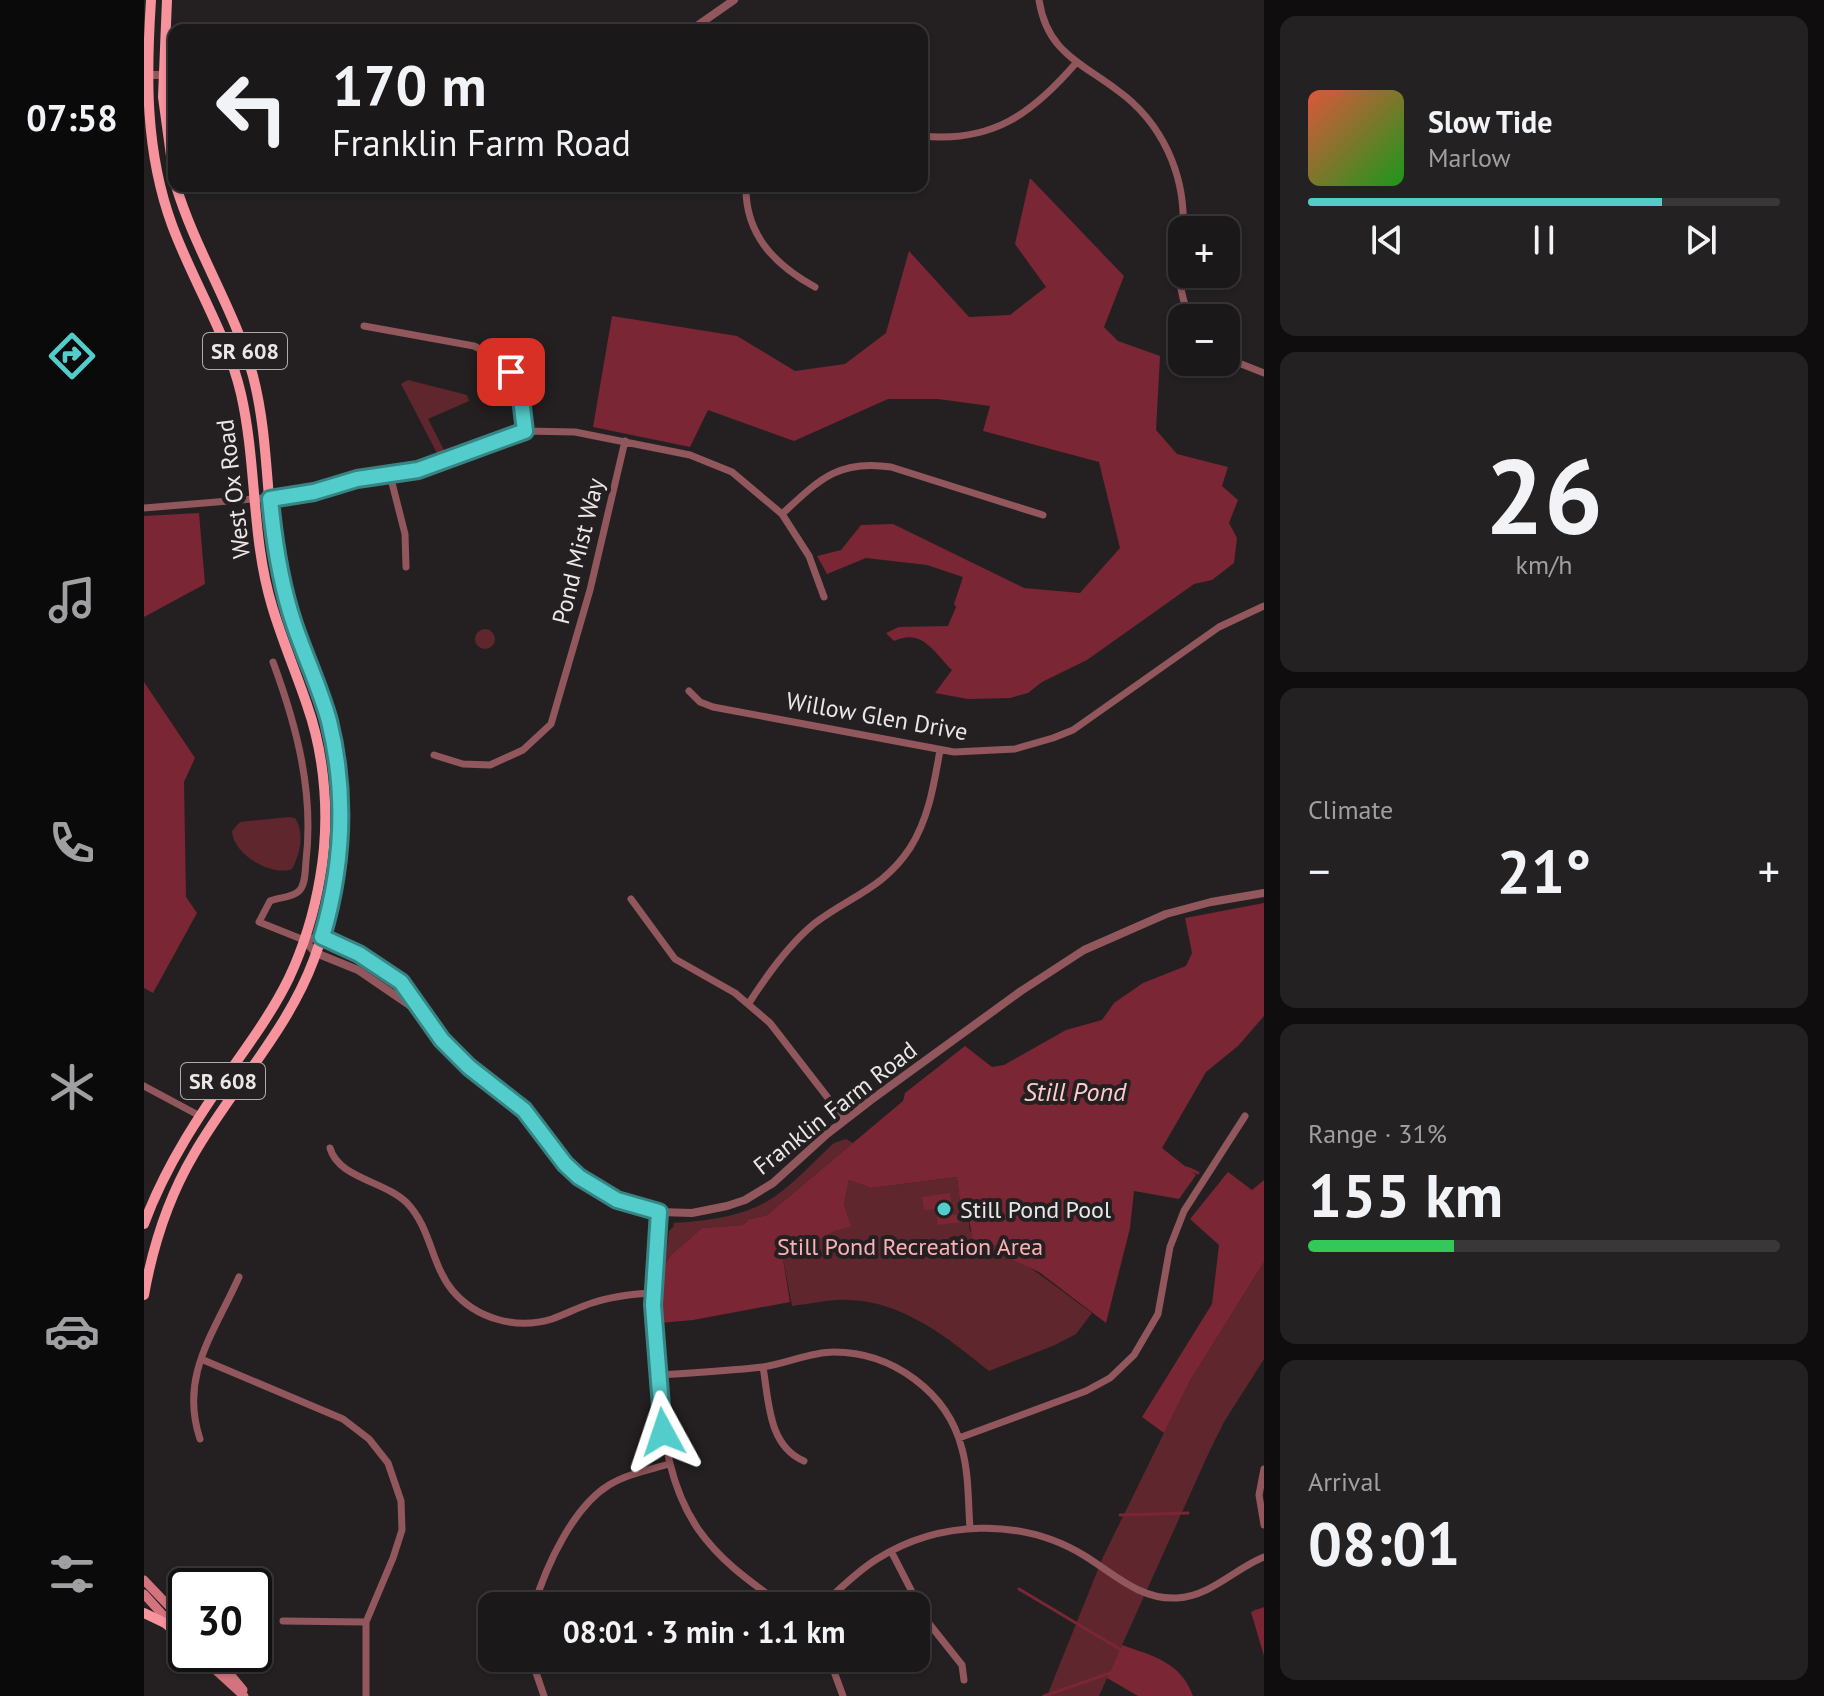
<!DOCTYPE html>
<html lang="en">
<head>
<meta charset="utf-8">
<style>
	:root { --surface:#1b1819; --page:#242122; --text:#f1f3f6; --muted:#a0a0a2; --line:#393738; --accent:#53cdcb }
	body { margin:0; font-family:"PT Sans",sans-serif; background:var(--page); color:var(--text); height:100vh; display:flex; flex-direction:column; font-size:30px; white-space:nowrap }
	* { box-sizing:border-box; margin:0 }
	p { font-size:26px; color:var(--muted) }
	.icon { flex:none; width:44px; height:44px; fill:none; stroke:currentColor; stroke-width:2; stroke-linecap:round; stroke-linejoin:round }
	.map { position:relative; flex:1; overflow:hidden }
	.drawer { display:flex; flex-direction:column; gap:16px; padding:16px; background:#0f0d0e; width:560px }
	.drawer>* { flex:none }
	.top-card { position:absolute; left:24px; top:24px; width:760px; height:168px; border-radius:16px; box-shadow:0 2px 6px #0004,0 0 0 2px var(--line); background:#1b1819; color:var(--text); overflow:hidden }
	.buttons { position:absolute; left:1024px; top:216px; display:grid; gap:16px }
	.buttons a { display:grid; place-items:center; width:72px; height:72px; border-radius:16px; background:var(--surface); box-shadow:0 2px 6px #0004,0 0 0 2px var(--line); font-size:40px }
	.speed { position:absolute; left:24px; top:1568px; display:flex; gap:16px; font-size:40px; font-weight:700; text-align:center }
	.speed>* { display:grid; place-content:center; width:104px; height:104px; border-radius:50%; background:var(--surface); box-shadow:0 2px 6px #0004,0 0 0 2px var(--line); line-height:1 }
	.speed .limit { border:4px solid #111; border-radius:12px; background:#fff; color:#111 }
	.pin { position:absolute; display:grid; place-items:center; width:68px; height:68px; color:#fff; margin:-34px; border-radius:16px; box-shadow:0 4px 12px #0006 }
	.me { position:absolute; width:88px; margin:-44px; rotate:355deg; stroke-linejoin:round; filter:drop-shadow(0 0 6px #0008) }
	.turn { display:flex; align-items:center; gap:28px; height:168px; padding:0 32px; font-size:36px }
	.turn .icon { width:104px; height:104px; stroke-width:2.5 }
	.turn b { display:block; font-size:56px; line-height:68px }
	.big { font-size:60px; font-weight:700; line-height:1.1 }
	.drawer .tile { flex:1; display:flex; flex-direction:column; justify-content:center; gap:12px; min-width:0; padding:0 28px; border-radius:16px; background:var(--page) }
	.drawer .dial { align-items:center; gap:0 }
	.dial b { font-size:104px; line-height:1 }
	.song { display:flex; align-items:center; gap:24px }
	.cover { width:96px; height:96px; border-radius:12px; background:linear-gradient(135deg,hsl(10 70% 55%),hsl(120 70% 35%)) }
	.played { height:8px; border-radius:4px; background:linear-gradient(90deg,var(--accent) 75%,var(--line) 75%) }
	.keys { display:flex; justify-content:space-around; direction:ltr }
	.heat { display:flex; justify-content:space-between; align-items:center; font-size:44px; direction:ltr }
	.charge { height:12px; border-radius:6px; background:linear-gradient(90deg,#34c759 31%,var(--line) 0) }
	.trip { position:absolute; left:334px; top:1592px; width:452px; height:80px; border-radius:16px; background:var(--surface); box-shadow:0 2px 6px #0004,0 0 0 2px var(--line); font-weight:700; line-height:80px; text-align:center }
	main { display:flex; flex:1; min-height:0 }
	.dock { display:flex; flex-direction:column; width:144px; justify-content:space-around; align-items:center; background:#0b0a0a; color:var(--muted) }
	.dock .icon { width:56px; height:56px }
	.dock .on { color:var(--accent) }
	.dock b { font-size:36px; color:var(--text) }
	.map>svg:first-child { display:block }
</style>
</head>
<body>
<main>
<nav class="dock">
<b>07:58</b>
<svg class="icon on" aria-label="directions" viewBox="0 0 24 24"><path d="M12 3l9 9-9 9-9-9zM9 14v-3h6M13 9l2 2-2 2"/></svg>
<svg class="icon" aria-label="music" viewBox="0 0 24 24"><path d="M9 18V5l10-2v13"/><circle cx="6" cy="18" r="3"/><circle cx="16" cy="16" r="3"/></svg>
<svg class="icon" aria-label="phone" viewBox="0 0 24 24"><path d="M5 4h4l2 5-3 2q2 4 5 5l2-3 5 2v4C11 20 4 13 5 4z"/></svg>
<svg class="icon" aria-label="climate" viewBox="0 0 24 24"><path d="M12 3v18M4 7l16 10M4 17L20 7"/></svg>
<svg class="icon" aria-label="car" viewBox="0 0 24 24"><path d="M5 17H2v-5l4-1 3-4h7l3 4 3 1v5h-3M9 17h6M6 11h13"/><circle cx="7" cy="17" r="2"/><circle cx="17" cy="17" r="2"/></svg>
<svg class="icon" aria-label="filters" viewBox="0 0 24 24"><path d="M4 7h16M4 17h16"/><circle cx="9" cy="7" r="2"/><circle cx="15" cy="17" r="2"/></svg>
</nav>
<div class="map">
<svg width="1120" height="1696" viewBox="0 0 1120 1696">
	<rect width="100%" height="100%" fill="#242021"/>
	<path fill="#60262e" d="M 264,380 L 323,395 L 325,401 L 284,419 L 302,454 L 295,457 L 257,384 Z
		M331 639a10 10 0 1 1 20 0a10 10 0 1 1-20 0Z
		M 145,817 L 151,818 C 161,833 156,854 148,869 C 127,877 89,854 88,831 L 96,822 Z
		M 702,1139 L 709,1143 L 623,1215 L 605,1219 L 599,1225 L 558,1228 L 528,1254 L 521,1263 L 525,1231 L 530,1226 L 529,1223 C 563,1221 601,1217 630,1197 C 652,1182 670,1161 690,1143 Z
		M 813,1177 L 817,1209 L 823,1209 L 826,1231 C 871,1254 908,1284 948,1313 L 932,1334 L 911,1345 L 845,1371 C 804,1338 759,1301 704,1300 C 686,1299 666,1304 648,1306 L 639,1259 L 691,1231 L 706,1227 L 700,1205 L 705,1180 L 727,1188 Z
		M 1120,1262 L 1120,1359 L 1080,1422 L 1066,1450 L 955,1696 L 903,1696 L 959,1557 L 1020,1433 L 1046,1381 Z"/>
	<path fill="#7a2634" d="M 886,178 L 980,276 L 960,327 L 974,341 L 1016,356 L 1012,430 L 1033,454 L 1084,467 L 1078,486 L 1094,500 L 1085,523 L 1093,538 L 1090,563 L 1068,580 L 1050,584 L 943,660 L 898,682 L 884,693 L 866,698 L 824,699 L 791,693 L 808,670 C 789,651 778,628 750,641 L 742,633 L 755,627 L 804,626 L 812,607 L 810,604 L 819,577 L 783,565 L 722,558 L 683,574 L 673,556 L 697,550 L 717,525 L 749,524 L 880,588 L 936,593 L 976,548 L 955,462 L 839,431 L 846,406 L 794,399 L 744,399 L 650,441 L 564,410 L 546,447 L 449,427 L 468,316 L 593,336 L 651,371 L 701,364 L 742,333 L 765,251 L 825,317 L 866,315 L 902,287 L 871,244 Z
		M 55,513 L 61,584 L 0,617 L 0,516 Z
		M 0,682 L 51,758 L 40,782 L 42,897 L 53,913 L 9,993 L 0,988 Z
		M 1120,903 L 1120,1016 L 1094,1046 L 1062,1072 L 1018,1148 L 1052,1175 L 1035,1199 L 990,1191 L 986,1228 L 962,1323 L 895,1272 L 863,1257 L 860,1248 L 829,1239 L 823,1210 L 817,1210 L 813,1177 L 727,1188 L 705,1180 L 700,1205 L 707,1227 L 691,1231 L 639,1259 L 646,1302 L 549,1320 L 515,1323 L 521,1263 L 528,1254 L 558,1228 L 599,1225 L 605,1219 L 623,1215 L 759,1101 L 761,1093 L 821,1046 L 848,1067 L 860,1065 L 922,1030 L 958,1020 L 970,1003 L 999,983 L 1042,966 L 1048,953 L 1041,918 Z
		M 1084,1172 L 1108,1190 L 1120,1180 L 1120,1262 L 1046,1381 L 1020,1433 L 998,1417 L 1068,1304 L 1075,1245 L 1046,1219 Z
		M 806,1193 L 809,1215 L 818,1214 L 819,1222 L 794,1225 L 792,1209 L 780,1210 L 778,1197 Z
		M 1120,1607 L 1120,1656 L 1107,1612 Z
		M 978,1645 C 1009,1656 1037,1662 1049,1696 L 994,1696 L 963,1678 Z"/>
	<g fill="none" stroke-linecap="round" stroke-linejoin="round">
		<path stroke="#7a2634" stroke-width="3" d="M 1103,929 L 1120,909
			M 975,1129 L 1004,1159 C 1015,1158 1017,1162 1026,1164 C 1036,1167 1044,1167 1054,1173
			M 1074,1188 L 1120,1193
			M 976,1515 L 1044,1513
			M 875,1589 L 984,1654 L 1020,1672 L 1026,1679 L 1031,1696
			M 1112,1611 L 1120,1636
			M 900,1696 L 998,1662"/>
		<path stroke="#92575c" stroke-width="7" d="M 895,0 C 903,52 936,62 973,90 C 1018,122 1042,175 1039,230
			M 778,136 C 848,143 888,114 932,63
			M 602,186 C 601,235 631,265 671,287
			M 1038,241 C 1034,269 1034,291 1046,318
			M 220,326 L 330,346 C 375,368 375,384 381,431
			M 1082,358 L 1120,373
			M 246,475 L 261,534 L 262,567
			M 0,508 L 156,495 L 213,479 L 289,466 L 362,436 L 381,431 L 431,432 L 546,455 L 588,472 L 638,514 L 665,556 L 680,597
			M 638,514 C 675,480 694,459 747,467 L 899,515
			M 129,662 C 153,727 170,792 162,861 C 161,870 162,884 155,891 C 148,898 135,897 126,901 L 115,922 L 160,940
			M 545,691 L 556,702 L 569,707 L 810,752 L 871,749 L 909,738 L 929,730 L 1075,627 L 1120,606
			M 290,755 L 319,764 L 346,765 L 379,750 L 407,724 L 446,590 L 481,441
			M 487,899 L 531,959 L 591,993 L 626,1023 L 701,1120
			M 605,1003 C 623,975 645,944 671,923 C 706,896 739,889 766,848 C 785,818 790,784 796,750
			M 0,1086 L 56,1116
			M 186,1148 C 194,1178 241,1181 263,1203 C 287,1228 287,1264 308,1290 C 332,1319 373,1330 408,1319 C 422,1314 435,1307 448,1303 C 468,1296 489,1294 509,1293
			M 515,1212 C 509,1272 509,1329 515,1389 C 520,1439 525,1486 554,1529 C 577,1562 608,1583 640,1606
			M 57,1359 L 199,1419 L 225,1439 L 244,1463 L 257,1501 L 258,1530 L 249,1558 L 222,1622 L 222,1696
			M 619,1367 C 625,1401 624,1446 660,1461
			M 514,1375 C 548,1373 584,1371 618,1367 C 643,1364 665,1352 690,1352 C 748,1352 804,1392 818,1449 C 825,1474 824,1502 826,1528
			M 815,1438 L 942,1391 L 966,1378 L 990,1355 L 1014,1314 L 1026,1247 L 1040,1211 L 1101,1116
			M 56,1439 C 35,1376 70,1333 95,1277
			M 1120,1469 L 1115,1495 L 1120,1525
			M 747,1551 L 783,1621 L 818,1665 L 820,1680
			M 390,1606 C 402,1566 429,1507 465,1485 C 483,1474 505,1470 525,1464
			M 677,1606 C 695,1590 712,1572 733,1559 C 795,1520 878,1517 941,1556 C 970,1574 996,1600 1033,1598 C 1067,1596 1090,1569 1120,1557
			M 139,1621 L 222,1622
			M 387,1658 L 400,1696
			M 685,1658 L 699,1696"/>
		<path stroke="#92575c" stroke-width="8" d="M 547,30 L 590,0
			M 3,75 L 30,75
			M 160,940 L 178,937 L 199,947 L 234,965 L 257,982 L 278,1014 L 311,1054 L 380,1110 L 421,1164 L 443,1183 L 488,1206 L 515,1212 L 548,1213 L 583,1206 L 601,1200 L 629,1183 L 683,1134 L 727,1100 L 877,991 L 940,950 L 1022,914 L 1067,902 L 1120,893
			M 160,940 L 172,953 L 214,970 L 274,1011"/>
		<path stroke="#d3737d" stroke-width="9" d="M 0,1580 L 42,1624
			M 0,1594 L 27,1624
			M 54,1654 L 100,1696
			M 69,1654 L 99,1690"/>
		<path stroke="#f6939d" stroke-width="10" d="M 23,0 L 19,97 L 30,178
			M 0,1224 C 22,1164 57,1113 93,1061 C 112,1034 131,1007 145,978 C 160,946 170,913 176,878 C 186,822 182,759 163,705 C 152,672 138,640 128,606 C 107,537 113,464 97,394 C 83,334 49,282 28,225 C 1,151 2,77 7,0
			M 0,1295 C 9,1245 24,1198 50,1154 C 88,1088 143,1032 170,959 C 200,879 208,787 180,705 C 165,661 145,619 135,573 C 121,508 126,441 109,376 C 91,310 52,252 32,186
			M 0,1613 L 21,1623 L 40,1639"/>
	</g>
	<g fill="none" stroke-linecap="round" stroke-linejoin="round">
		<g stroke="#368584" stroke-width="20">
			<path id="route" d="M 367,372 L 377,399 L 381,431 L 274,470 L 213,479 L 170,492 L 126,499 C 130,542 136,583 150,624 C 161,657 176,688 185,721 C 203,794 199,866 178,937 L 215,954 L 257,982 L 298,1040 L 325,1067 L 380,1110 L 421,1164 L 435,1177 L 473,1200 L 515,1212 L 509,1305 L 519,1432"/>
		</g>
		<use href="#route" stroke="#53cdcb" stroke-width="14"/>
	</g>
	<circle fill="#53cdcb" stroke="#242021" stroke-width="3" cx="800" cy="1209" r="8"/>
	<g text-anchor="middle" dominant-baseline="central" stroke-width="8" stroke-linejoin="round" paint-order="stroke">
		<g fill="#242021" stroke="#afabac" stroke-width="2">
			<rect x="59" y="333" width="84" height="36" rx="6"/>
			<rect x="37" y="1063" width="84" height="36" rx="6"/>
		</g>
		<g font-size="22" font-weight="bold" fill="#eae7e7">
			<text x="101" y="351">SR 608</text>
			<text x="79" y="1081">SR 608</text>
		</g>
		<g font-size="24" fill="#eae7e7" stroke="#242021">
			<text transform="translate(89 489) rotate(-97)">West Ox Road</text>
			<text transform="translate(434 551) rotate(-76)">Pond Mist Way</text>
			<text transform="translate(733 716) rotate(10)">Willow Glen Drive</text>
			<text transform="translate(691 1108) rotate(-38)">Franklin Farm Road</text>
		</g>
		<g font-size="24" fill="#eae7e7" stroke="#242021" text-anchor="start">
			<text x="816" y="1209">Still Pond Pool</text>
		</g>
		<g font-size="24" fill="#fbb0b6" stroke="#242021">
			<text x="766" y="1246">Still Pond Recreation Area</text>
		</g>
		<g font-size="26" font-style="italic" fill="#fecbce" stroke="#242021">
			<text x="931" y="1091">Still Pond</text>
		</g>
	</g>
</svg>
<div class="buttons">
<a>+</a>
<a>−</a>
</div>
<div class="speed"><div class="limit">30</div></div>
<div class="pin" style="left:367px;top:372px;background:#d93025"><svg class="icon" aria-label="arrive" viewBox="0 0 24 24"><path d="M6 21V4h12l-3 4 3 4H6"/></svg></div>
<svg class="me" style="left:519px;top:1432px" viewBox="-20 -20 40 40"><path d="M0-17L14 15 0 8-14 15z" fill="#53cdcb" stroke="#fff" stroke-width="4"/></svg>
<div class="trip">08:01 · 3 min · 1.1 km</div>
<div class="top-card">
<div class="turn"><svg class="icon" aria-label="left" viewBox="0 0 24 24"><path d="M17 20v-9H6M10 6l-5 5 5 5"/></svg><div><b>170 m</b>Franklin Farm Road</div></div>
</div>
</div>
<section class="drawer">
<div class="tile">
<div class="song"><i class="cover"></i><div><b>Slow Tide</b><p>Marlow</p></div></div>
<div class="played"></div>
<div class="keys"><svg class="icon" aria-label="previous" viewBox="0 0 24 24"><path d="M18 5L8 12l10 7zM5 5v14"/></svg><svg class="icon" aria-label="pause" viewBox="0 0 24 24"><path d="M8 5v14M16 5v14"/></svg><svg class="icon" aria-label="next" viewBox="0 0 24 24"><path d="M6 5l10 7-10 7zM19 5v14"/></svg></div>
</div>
<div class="tile dial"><b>26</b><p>km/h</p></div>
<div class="tile"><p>Climate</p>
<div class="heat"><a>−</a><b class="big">21°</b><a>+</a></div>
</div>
<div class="tile"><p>Range · 31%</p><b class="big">155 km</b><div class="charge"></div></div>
<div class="tile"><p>Arrival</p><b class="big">08:01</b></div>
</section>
</main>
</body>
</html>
